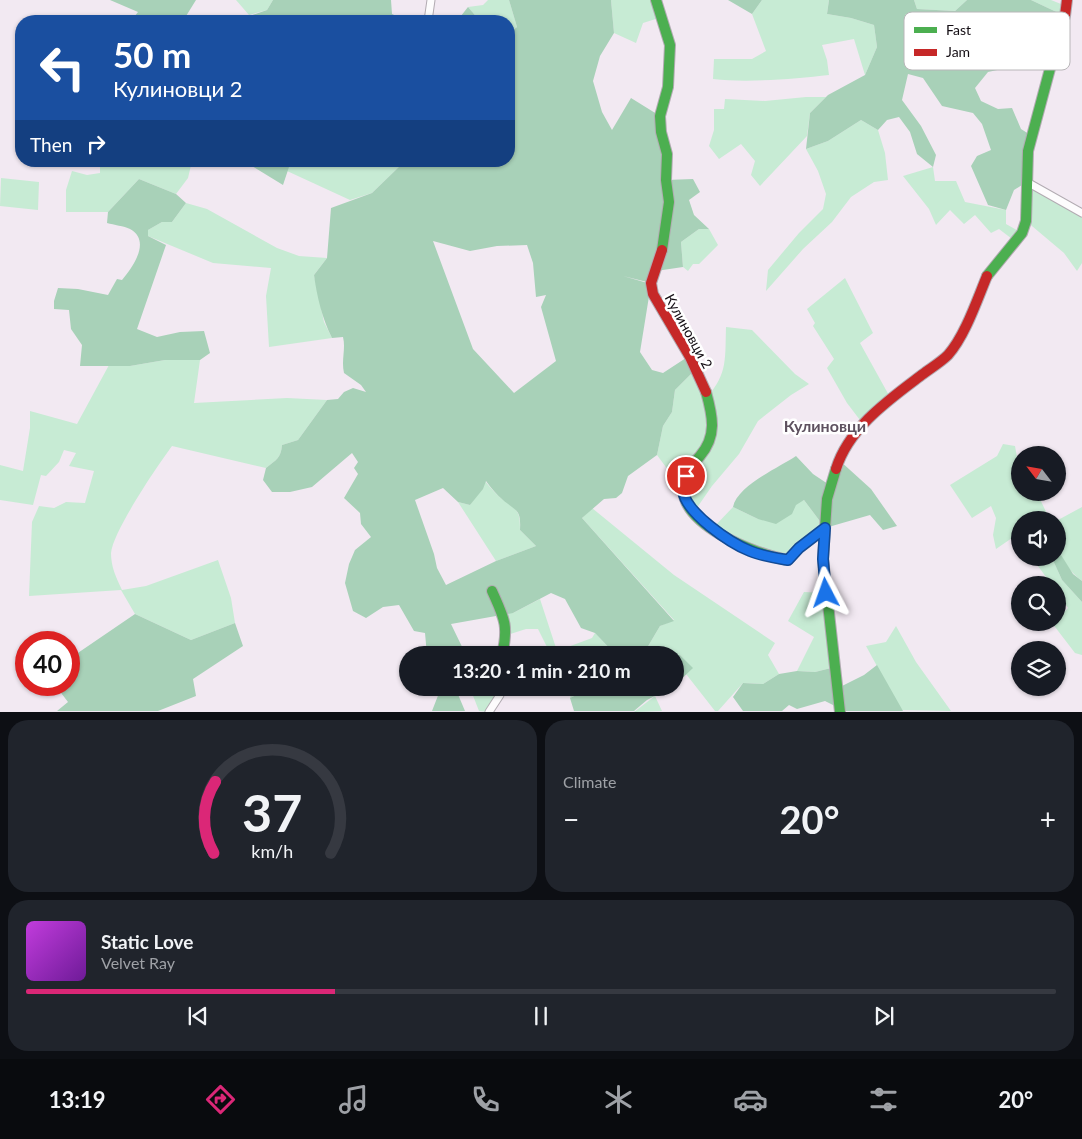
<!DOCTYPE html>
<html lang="en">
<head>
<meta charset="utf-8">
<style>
	:root { --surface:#171b24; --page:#20242c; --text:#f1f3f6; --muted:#9ea1a6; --line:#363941; --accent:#db2777 }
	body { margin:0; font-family:Lato,sans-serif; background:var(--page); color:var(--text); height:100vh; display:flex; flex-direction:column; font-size:19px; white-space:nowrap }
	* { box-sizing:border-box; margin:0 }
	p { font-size:16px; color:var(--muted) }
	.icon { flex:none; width:28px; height:28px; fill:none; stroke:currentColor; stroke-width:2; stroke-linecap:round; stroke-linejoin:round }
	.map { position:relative; height:712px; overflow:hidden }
	.details { display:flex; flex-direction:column; gap:8px; padding:8px; background:#0d0f14; flex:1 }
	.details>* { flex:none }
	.guide { position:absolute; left:15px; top:15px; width:500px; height:152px; border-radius:20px; box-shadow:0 1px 4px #0004; background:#1a4fa0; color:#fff; overflow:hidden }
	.needle { width:32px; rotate:301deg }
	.controls { position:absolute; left:1011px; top:446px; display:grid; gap:10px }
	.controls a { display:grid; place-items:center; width:55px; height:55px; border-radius:50%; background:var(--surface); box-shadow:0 1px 4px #0004; font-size:25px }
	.speed { position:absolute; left:15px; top:631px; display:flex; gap:10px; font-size:25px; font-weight:700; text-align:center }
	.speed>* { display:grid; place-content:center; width:65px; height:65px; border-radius:50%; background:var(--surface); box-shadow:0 1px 4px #0004; line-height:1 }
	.speed .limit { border:8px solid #d22; background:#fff; color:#111 }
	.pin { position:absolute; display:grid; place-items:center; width:42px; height:42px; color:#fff; margin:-21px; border:2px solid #fff; border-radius:50%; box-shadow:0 1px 5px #0007 }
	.me { position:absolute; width:55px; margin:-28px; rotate:356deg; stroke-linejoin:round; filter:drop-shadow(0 0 4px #0008) }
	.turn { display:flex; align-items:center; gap:18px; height:105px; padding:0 15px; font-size:22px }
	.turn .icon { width:65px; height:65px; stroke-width:2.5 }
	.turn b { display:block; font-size:35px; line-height:42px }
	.then { display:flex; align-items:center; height:48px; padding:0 15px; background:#0003; gap:10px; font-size:19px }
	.big { font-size:38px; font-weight:700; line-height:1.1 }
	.details .widget { flex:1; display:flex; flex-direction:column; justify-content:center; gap:8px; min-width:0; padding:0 18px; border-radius:20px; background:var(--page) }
	.details .dial { align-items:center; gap:0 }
	.dial svg { height:130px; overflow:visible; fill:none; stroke:var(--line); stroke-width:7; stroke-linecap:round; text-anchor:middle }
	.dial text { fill:var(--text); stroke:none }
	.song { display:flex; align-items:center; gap:15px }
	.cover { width:60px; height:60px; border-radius:8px; background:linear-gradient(135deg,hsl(290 70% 55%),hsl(280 70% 35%)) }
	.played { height:5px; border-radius:2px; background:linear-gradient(90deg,var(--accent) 30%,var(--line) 30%) }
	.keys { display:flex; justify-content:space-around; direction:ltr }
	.heat { display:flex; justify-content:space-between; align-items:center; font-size:28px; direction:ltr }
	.details .tiles { flex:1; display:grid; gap:8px; grid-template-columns:1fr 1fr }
	.widget:last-child { grid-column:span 2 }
	.trip { position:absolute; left:399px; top:646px; width:285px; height:50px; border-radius:25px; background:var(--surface); box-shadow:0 1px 4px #0004; font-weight:700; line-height:50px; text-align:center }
	.tabs { display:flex; height:80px; justify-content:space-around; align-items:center; background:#090b0e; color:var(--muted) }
	.tabs .icon { width:35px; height:35px }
	.tabs .on { color:var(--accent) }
	.tabs b { font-size:22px; color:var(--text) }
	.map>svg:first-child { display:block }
</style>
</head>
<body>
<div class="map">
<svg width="1082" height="712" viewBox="0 0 1082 712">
	<rect width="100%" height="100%" fill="#f2e9f2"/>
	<path fill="#c7ebd4" d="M 236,0 L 273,0 L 267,10 L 249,15 Z
		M 488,0 L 509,0 L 517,27 L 509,33 L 509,21 L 480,21 L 468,7 L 483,5 Z
		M 611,0 L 656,0 L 662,17 L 643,23 L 636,43 L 614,33 Z
		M 762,0 L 829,0 L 827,14 L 851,18 L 874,25 L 877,47 L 865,75 L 854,39 L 822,45 L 827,60 L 829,75 C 794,79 747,83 713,79 L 714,59 L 752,59 L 766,51 L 752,14 Z
		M 914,0 L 967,0 L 955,11 L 917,9 Z
		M 1031,0 L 1051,0 L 1066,6 L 1065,16 Z
		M 806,97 L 826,97 L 810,113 L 807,136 L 760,186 L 751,175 L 755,161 L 741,144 L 719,159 L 709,146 L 714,130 L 714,109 L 724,109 L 725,99 L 765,101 Z
		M 861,120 L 878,130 L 885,153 L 888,180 L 874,182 L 851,197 L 832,222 L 803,249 L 766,291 L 768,270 L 799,233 L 823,209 L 826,194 L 818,171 L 806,149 L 828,141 Z
		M 100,161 L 192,161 L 188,178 L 176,194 L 139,179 L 108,212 L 66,212 L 66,190 L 72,171 L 87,175 L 100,173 Z
		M 291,161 L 405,161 L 372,193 L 350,200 L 287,171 Z
		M 933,167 L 935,181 L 956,181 L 965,202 L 1006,210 L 1006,224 L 1022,233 L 1016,242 L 999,229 L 991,233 L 975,215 L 964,224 L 950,210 L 936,225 L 929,209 L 903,176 Z
		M 1,178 L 39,182 L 38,210 L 0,206 Z
		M 1027,182 L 1082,213 L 1082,263 L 1077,271 L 1064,253 L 1026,221 Z
		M 186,203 L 207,209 L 277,248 L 299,256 L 327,258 L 314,275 L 324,322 L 332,338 L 269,347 L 266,296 L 271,268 L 213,263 L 148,236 L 148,230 L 162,222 L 172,222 Z
		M 699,229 L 709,229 L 718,245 L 699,264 L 693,264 L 688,271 L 683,267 L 681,242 Z
		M 845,278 L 873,333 L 860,343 L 891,399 L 863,424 L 847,403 L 827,368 L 834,359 L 813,326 L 815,323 L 807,309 Z
		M 726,327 L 752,330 L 795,374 L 809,384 L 791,395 L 758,421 L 739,454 L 712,486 L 694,512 L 682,489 L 657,455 L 663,426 L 672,412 L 675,390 L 696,369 L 707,397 C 728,374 725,357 726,327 Z
		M 165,360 L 200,360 L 194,403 L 287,398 L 327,400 L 298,440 L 282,445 C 281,458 276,460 266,468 L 172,446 C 158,465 113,531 111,553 C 111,567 116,577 122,590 L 146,586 L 218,560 L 231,598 L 235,623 L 191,640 L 135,614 L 121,590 L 29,596 L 32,522 L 39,506 L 54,508 L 66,502 L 85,503 L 94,471 L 69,466 L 76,453 L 64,450 L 59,462 L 46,476 L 41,475 L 33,505 L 0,500 L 0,465 L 23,471 L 30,428 L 30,411 L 77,424 L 109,365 L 130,366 Z
		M 1003,444 L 1015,446 L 1020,474 L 1020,492 L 1037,493 L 1050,520 L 1020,520 L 1020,543 L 1012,538 L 996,549 L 993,535 L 996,518 L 991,506 L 972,518 L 950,485 L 997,456 Z
		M 485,481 C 491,488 497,496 505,501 C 518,511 520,511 520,530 L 536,546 L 496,561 L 458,502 L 470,505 Z
		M 804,500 L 825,528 L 788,560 L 774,558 L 713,528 L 733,507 L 758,519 Z
		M 1082,507 L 1082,581 C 1058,562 1058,549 1058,520 Z
		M 592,508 L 674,575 L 775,643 L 768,655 L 779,674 L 763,684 L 743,683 L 718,711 L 715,711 L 686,674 L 692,668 L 680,655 L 634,655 L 633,652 L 647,648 L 660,626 L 674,620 L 582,518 Z
		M 1032,558 L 1052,558 L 1062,580 L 1082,602 L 1082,655 L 1075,653 L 1052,623 L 1058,622 L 1058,618 L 1068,608 L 1058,593 L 1058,585 L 1052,585 Z
		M 804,592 L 826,593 L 835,667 L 815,672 L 797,671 L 814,637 L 788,621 Z
		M 540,599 L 557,651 L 592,638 L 595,633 L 616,655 L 551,655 L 538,629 L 526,629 L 507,635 L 502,613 L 513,613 Z
		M 896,626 L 916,662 L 951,711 L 901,710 L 866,646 L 886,642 Z
		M 470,688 L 502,688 L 489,712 L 479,711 Z
		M 570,688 L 591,688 L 570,698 L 572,691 Z
		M 655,696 L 662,711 L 634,712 Z"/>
	<path fill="#a8d1b8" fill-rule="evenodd" d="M 110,0 L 196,0 L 183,21 L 131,21 L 138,12 Z
		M 273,0 L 391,0 L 392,14 L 407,21 L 219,21 L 222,17 L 235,21 L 267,10 Z
		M 509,0 L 611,0 L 614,33 L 600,56 L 593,81 L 602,112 L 612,130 L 631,98 L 660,116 L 666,180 L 693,179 L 700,192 L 689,200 L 694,215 L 709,229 L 699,229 L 681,242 L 683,267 L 656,271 L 651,283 L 623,276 L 651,284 L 640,352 L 652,370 L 663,373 L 689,356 L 696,369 L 675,390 L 672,412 L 663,426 L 657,455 L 628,476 L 622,493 L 616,498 L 604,499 L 582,518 L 674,621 L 660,626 L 647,648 L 633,652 L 634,655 L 616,655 L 595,633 L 581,628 L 565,599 L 551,593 L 513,613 L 451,624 L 466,655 L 427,655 L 425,633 L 414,631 L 399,605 L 383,607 L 366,618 L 353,611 L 345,583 L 349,564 L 355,550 L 371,537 L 361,524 L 360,513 L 344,498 L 358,474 L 354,468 L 358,462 L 352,453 L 312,487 L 290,492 L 272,492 L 263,480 L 266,468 C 276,460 281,458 282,445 L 298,440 L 327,400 L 338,399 L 344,392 L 353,388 L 366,392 L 361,385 L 344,373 C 341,360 346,349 343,337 L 332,338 C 322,318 317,297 314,275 L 327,258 L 331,208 L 372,193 L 405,161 L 509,161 L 509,33 L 517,27 ZM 433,241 L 470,251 L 497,246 L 527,245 L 533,263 L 536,297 L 546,295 L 541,307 L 556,361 L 514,393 L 473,349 ZM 486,481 C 491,488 497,495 503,500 C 517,512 521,509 520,530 L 536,546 L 496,561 L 446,585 L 437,568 L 434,554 L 415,500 L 443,488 L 458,502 L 470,505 L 483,489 Z
		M 728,0 L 762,0 L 752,14 Z
		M 829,0 L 914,0 L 917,9 L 955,11 L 967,0 L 1031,0 L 1065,16 L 1052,63 L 1029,63 L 988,72 L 975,88 L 981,101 L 998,109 L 1012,108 L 1021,129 L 1032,136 L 1027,182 L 1014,190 L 1006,210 L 988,205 L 971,166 L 977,156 L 991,150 L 982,124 L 973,113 L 942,106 L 923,78 L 908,74 L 902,100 L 921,126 L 936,155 L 933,167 L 917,154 L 910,132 L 899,117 L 887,120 L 878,130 L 861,120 L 828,141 L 806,149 L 810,113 L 828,95 L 865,75 L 877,47 L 874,25 L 851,18 L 827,14 Z
		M 468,7 L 480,21 L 457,21 Z
		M 244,161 L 291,161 L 283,185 Z
		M 139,179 L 176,194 L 186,203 L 172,222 L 162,222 L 148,230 L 148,236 L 166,245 L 137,329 L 157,337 L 180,332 L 204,331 L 210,353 L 200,360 L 165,360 L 130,366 L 80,366 L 82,345 L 71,329 L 69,310 L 54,309 L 54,301 L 58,288 L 78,289 L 108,295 L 117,279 L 122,280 C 132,268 152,241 130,229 C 124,226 114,225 107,223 L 108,212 Z
		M 796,456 L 813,474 L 831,486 L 839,460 L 871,489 L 897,526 L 883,530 L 870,515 L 825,528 L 804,500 L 796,505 L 792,514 L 776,524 L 758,519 L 733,507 C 737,486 778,468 796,456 Z
		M 1058,550 L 1073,574 L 1082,581 L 1082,602 L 1062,580 L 1052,558 L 1058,558 Z
		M 135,614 L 191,640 L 235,623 L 243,646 L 193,679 L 196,696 L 158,711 L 57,711 L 68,702 L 55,685 L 69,685 L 69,659 Z
		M 668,655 L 680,655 L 693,668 L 675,685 L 675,655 Z
		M 877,665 L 903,711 L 840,711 L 839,708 L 825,701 L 797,709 L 789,705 L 782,711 L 743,711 L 733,697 L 743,683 L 763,684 L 779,674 L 797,671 L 815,672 L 835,667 L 838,688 L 864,675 Z
		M 591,688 L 670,688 L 647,700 L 634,711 L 574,711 L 570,698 Z
		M 457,692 L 465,711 L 432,711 L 439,693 Z"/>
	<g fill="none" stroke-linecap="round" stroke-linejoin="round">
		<g stroke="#b2abb2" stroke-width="9">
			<path id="street" d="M 428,21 L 431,0
				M 1027,182 L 1082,213
				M 489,712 L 500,695 L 502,688"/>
		</g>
		<g stroke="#b2abb2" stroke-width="12">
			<path id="fast" d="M 656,0 L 670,45 L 668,87 L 660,116 L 661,132 L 667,154 L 666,180 L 669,202 L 662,250
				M 987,276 L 1022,233 L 1026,221 L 1028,151 L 1051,65
				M 706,392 C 713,417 717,436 700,456 C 693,464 686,472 684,482 C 675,524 757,555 788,560 L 799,548 L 825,528
				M 836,469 L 827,499 L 823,559 L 840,712
				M 492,591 C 504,618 509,625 502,655"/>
		</g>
		<g stroke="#b2abb2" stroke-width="12">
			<path id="jam" d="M 1051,65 L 1065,16 L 1067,0
				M 662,250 L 651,283 L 653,294 L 690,357 L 706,392
				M 836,469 C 849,427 890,399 923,374 C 931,368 941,362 948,355 C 965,336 977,300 987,276"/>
		</g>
		<use href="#street" stroke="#fdfcfd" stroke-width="7"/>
		<use href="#fast" stroke="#4caf50" stroke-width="10"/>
		<use href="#jam" stroke="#c62828" stroke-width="10"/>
	</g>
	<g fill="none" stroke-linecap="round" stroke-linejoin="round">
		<g stroke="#114b97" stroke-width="12">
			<path id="route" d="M 686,476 C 685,480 682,486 683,491 C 686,513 730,543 750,551 C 762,556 776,558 788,560 L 799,548 L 825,528 L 823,559 L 826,593"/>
		</g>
		<use href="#route" stroke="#1a73e8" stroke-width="9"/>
	</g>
	<g text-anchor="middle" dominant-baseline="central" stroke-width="5" stroke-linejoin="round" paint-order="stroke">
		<g font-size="14" fill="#130d13" stroke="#fff">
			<text transform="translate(689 331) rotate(61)">Кулиновци 2</text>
		</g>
		<g font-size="16" font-weight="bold" fill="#5e515f" stroke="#fff">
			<text x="825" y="425">Кулиновци</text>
		</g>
	</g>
	<rect x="904" y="12" width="166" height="58" rx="8" fill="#fff" stroke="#b8b6b8" stroke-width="1"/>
	<rect x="914" y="27" width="23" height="6" fill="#4caf50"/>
	<rect x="914" y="49" width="23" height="7" fill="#c62828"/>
	<g font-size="14" fill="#130d13">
		<text x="946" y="35">Fast</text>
		<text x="946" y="57">Jam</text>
	</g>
</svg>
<div class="controls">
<a><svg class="needle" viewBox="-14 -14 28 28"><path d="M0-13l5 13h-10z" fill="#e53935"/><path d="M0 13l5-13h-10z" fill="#9ea1a6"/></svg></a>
<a><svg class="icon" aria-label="sound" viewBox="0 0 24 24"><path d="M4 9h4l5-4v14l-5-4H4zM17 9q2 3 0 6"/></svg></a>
<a><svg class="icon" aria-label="search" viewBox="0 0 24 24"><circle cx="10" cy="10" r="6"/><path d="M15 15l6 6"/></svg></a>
<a><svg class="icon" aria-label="layers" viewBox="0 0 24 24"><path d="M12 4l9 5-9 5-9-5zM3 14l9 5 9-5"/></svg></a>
</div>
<div class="speed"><div class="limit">40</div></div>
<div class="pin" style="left:686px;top:476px;background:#d93025"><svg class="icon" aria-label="arrive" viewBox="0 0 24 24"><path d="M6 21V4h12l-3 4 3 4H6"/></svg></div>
<svg class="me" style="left:826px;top:593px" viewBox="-20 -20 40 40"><path d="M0-17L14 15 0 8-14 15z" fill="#1a73e8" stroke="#fff" stroke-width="4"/></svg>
<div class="trip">13:20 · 1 min · 210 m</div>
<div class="guide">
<div class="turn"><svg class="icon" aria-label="left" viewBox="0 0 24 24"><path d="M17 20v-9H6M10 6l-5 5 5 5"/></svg><div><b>50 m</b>Кулиновци 2</div></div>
<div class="then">Then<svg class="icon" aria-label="right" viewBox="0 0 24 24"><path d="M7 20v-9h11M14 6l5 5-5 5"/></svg></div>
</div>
</div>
<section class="details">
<div class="tiles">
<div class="widget dial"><svg viewBox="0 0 100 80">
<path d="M14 69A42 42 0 1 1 86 69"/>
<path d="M14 69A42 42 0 0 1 15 25" stroke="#db2777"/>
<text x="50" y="56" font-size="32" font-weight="700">37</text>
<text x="50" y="72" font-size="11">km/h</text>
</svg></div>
<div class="widget"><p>Climate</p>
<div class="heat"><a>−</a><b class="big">20°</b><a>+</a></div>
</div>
<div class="widget">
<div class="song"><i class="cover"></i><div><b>Static Love</b><p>Velvet Ray</p></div></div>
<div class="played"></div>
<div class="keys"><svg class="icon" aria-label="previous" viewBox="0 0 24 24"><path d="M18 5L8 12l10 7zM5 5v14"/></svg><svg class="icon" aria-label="pause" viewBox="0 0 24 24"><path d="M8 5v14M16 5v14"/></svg><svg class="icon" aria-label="next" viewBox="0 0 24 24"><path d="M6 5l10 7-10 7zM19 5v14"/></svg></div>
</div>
</div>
</section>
<nav class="tabs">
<b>13:19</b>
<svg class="icon on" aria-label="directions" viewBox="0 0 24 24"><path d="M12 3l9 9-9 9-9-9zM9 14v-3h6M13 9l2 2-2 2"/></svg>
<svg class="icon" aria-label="music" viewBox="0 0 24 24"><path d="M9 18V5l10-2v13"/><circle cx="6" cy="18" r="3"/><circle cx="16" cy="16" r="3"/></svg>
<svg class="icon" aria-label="phone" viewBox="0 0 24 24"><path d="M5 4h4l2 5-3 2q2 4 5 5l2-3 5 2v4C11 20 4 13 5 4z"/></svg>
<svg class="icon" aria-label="climate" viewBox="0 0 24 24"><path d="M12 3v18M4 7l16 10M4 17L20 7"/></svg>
<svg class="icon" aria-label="car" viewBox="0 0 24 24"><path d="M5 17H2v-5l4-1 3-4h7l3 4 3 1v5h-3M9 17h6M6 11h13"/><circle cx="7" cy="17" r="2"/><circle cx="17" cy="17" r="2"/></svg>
<svg class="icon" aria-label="filters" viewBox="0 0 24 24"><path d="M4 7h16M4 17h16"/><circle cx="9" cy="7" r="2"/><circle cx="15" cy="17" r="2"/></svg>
<b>20°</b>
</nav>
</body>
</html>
